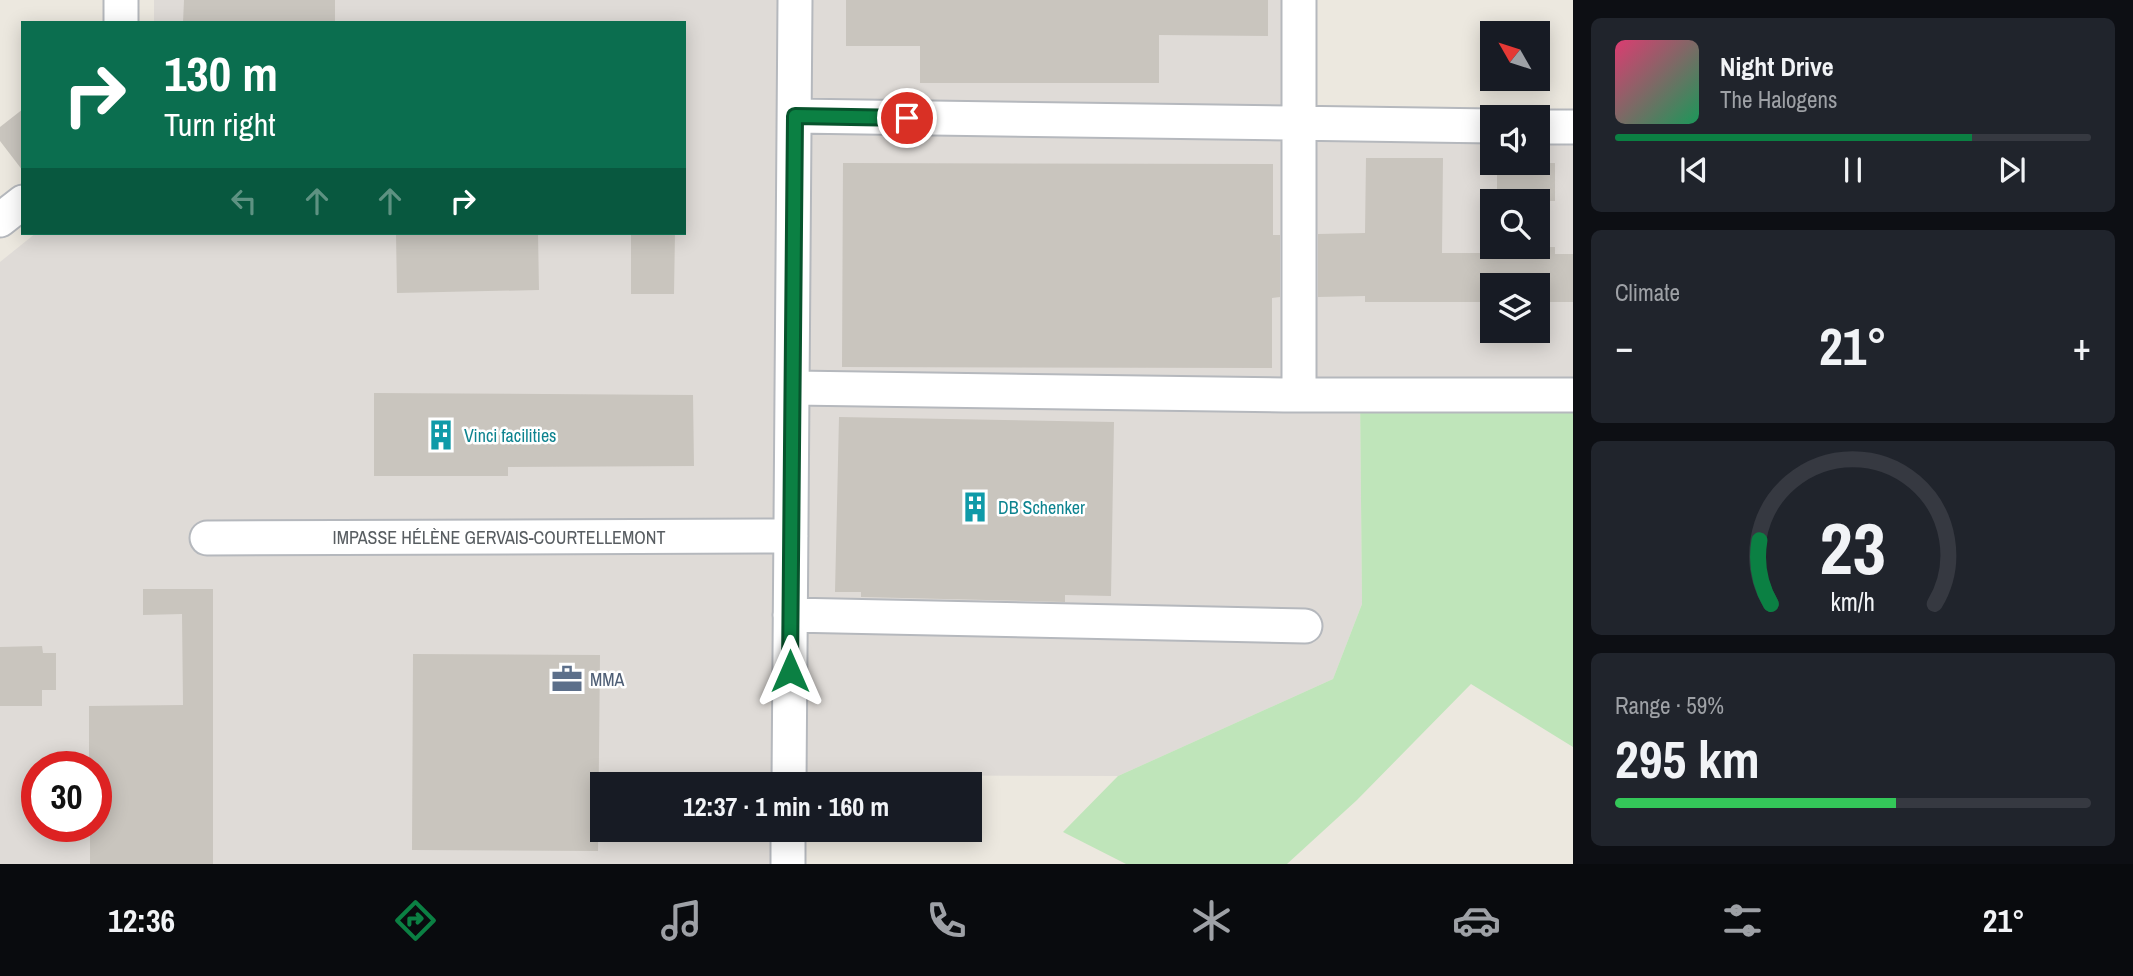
<!DOCTYPE html>
<html lang="en">
<head>
<meta charset="utf-8">
<style>
	:root { --surface:#171b24; --page:#20242c; --text:#f1f3f6; --muted:#9ea1a6; --line:#363941; --accent:#0b8043 }
	body { margin:0; font-family:"Archivo Narrow",sans-serif; background:var(--page); color:var(--text); height:100vh; display:flex; flex-direction:column; font-size:26px; white-space:nowrap }
	* { box-sizing:border-box; margin:0 }
	p { font-size:23px; color:var(--muted) }
	.icon { flex:none; width:38px; height:38px; fill:none; stroke:currentColor; stroke-width:2; stroke-linecap:round; stroke-linejoin:round }
	.map { position:relative; flex:1; overflow:hidden }
	.drawer { display:flex; flex-direction:column; gap:18px; padding:18px; background:#0d0f14; width:560px }
	.drawer>* { flex:none }
	.guide { position:absolute; left:21px; top:21px; width:665px; height:214px; border-radius:0px; box-shadow:0 4px 18px #0003; background:#0b6e4f; color:#fff; overflow:hidden }
	.needle { width:46px; rotate:309deg }
	.controls { position:absolute; left:1480px; top:21px; display:grid; gap:14px }
	.controls a { display:grid; place-items:center; width:70px; height:70px; border-radius:0px; background:var(--surface); box-shadow:0 4px 18px #0003; font-size:35px }
	.speed { position:absolute; left:21px; top:751px; display:flex; gap:14px; font-size:35px; font-weight:700; text-align:center }
	.speed>* { display:grid; place-content:center; width:91px; height:91px; border-radius:50%; background:var(--surface); box-shadow:0 4px 18px #0003; line-height:1 }
	.speed .limit { border:10px solid #d22; background:#fff; color:#111 }
	.pin { position:absolute; display:grid; place-items:center; width:60px; height:60px; color:#fff; margin:-30px; border:4px solid #fff; border-radius:50%; box-shadow:0 2px 7px #0007 }
	.me { position:absolute; width:77px; margin:-38px; rotate:0deg; stroke-linejoin:round; filter:drop-shadow(0 0 5px #0008) }
	.turn { display:flex; align-items:center; gap:24px; height:147px; padding:0 28px; font-size:32px }
	.turn .icon { width:91px; height:91px; stroke-width:2.5 }
	.turn b { display:block; font-size:49px; line-height:60px }
	.lanes { display:flex; align-items:center; height:66px; padding:0 28px; background:#0003; justify-content:center; gap:35px; direction:ltr }
	.lanes .off { opacity:.35 }
	.big { font-size:52px; font-weight:700; line-height:1.1 }
	.drawer .widget { flex:1; display:flex; flex-direction:column; justify-content:center; gap:10px; min-width:0; padding:0 24px; border-radius:10px; background:var(--page) }
	.drawer .dial { align-items:center; gap:0 }
	.dial svg { height:182px; overflow:visible; fill:none; stroke:var(--line); stroke-width:7; stroke-linecap:round; text-anchor:middle }
	.dial text { fill:var(--text); stroke:none }
	.song { display:flex; align-items:center; gap:21px }
	.cover { width:84px; height:84px; border-radius:10px; background:linear-gradient(135deg,hsl(340 70% 55%),hsl(150 70% 35%)) }
	.played { height:7px; border-radius:4px; background:linear-gradient(90deg,var(--accent) 75%,var(--line) 75%) }
	.keys { display:flex; justify-content:space-around; direction:ltr }
	.heat { display:flex; justify-content:space-between; align-items:center; font-size:38px; direction:ltr }
	.charge { height:10px; border-radius:5px; background:linear-gradient(90deg,#34c759 59%,var(--line) 0) }
	.trip { position:absolute; left:590px; top:772px; width:392px; height:70px; border-radius:0px; background:var(--surface); box-shadow:0 4px 18px #0003; font-weight:700; line-height:70px; text-align:center }
	.tab-bar { display:flex; height:112px; justify-content:space-around; align-items:center; background:#090b0e; color:var(--muted) }
	.tab-bar .icon { width:49px; height:49px }
	.tab-bar .on { color:var(--accent) }
	.tab-bar b { font-size:32px; color:var(--text) }
	main { display:flex; flex:1; min-height:0 }
	.map>svg:first-child { display:block }
</style>
</head>
<body>
<main>
<div class="map">
<svg width="1573" height="864" viewBox="0 0 1573 864">
	<rect width="100%" height="100%" fill="#ece8df"/>
	<path fill="#dfdbd7" fill-rule="evenodd" d="M 154,0 L 1299,0 L 1299,124 L 1493,126 L 1493,163 L 1538,163 L 1538,127 L 1573,127 L 1573,395 L 1360,395 L 1362,604 L 1333,679 L 1118,776 L 790,775 L 789,784 L 602,784 L 602,830 L 788,830 L 788,864 L 0,864 L 0,262 L 36,233 L 684,233 L 684,23 L 154,23 ZM 1493,201 L 1538,201 L 1538,247 L 1493,247 ZM 1493,285 L 1538,285 L 1538,331 L 1493,331 ZM 37,766 L 96,766 L 96,826 L 37,826 Z"/>
	<path fill="#bfe5ba" d="M 1360,395 L 1573,395 L 1573,747 L 1471,684 L 1357,800 L 1287,864 L 1126,864 L 1063,832 L 1118,776 L 1333,679 L 1362,604 Z"/>
	<path fill="#c9c5be" d="M 184,0 L 335,0 L 335,23 L 183,23 Z
		M 846,0 L 1268,0 L 1268,36 L 1159,35 L 1159,83 L 920,83 L 920,46 L 846,46 Z
		M 23,109 L 23,171 L 0,141 L 0,127 Z
		M 1366,158 L 1443,158 L 1442,253 L 1496,253 L 1496,247 L 1555,247 L 1555,254 L 1573,254 L 1573,302 L 1538,302 L 1538,285 L 1493,285 L 1493,302 L 1365,302 L 1365,296 L 1318,297 L 1318,234 L 1365,233 Z
		M 843,163 L 1273,164 L 1273,235 L 1280,235 L 1280,297 L 1272,298 L 1272,368 L 842,367 Z
		M 1497,163 L 1555,163 L 1555,201 L 1497,201 Z
		M 396,233 L 538,233 L 539,290 L 397,293 Z
		M 631,233 L 675,233 L 674,294 L 631,294 Z
		M 374,393 L 693,395 L 694,466 L 508,467 L 508,476 L 374,476 Z
		M 839,417 L 1114,422 L 1111,596 L 1065,595 L 1065,602 L 861,597 L 861,592 L 835,592 Z
		M 143,589 L 213,589 L 213,864 L 90,864 L 90,826 L 96,826 L 96,766 L 89,766 L 89,706 L 183,705 L 182,614 L 143,615 Z
		M 42,646 L 43,653 L 56,653 L 56,690 L 42,690 L 42,706 L 0,706 L 0,647 Z
		M 413,654 L 600,655 L 598,851 L 412,850 Z"/>
	<g fill="none" stroke-linecap="round" stroke-linejoin="round">
		<g stroke="#b5b8bd" stroke-width="37">
			<path id="minor" d="M 121,23 L 121,0
				M 795,116 L 1493,126
				M 1538,127 L 1573,127
				M 0,220 L 23,202
				M 794,388 L 1284,395 L 1573,395
				M 1299,395 L 1299,0
				M 207,538 L 791,536
				M 790,615 L 1305,626
				M 789,784 L 795,0
				M 788,864 L 788,830"/>
		</g>
		<use href="#minor" stroke="#fff" stroke-width="33"/>
	</g>
	<g fill="none" stroke-linecap="round" stroke-linejoin="round">
		<g stroke="#07532c" stroke-width="18">
			<path id="route" d="M 790,671 L 795,116 L 907,118"/>
		</g>
		<use href="#route" stroke="#0b8043" stroke-width="12"/>
	</g>
	<defs>
		<g id="building-bare" transform="scale(2.415)"><path d="M-4-6H4V6H1V3H-1V6H-4ZM-2.5-4.3h1.7v1.8h-1.7ZM.8-4.3h1.7v1.8H.8ZM-2.5-1h1.7V.8h-1.7ZM.8-1h1.7V.8H.8Z" fill="#0f9aa8" stroke="#fff" stroke-width="2.5" paint-order="stroke"/></g>
		<g id="office-bare" transform="scale(2.415)"><path d="M-6-3h4V-5.5h4V-3h4V5H-6ZM-1-4.5V-3h2v-1.5ZM-6 0V1H6V0Z" fill="#5c6f8a" stroke="#fff" stroke-width="2.5" paint-order="stroke"/></g>
	</defs>
	<g fill-rule="evenodd">
		<use href="#building-bare" x="441" y="435"/>
		<use href="#building-bare" x="975" y="507"/>
		<use href="#office-bare" x="567" y="679"/>
	</g>
	<g text-anchor="middle" dominant-baseline="central" stroke-width="5" stroke-linejoin="round" paint-order="stroke">
		<g font-size="18" fill="#0d838f" stroke="#fff" text-anchor="start">
			<text x="464" y="435">Vinci facilities</text>
			<text x="998" y="507">DB Schenker</text>
		</g>
		<g font-size="18" fill="#585d61" stroke="#fff">
			<text x="499" y="537">IMPASSE HÉLÈNE GERVAIS-COURTELLEMONT</text>
		</g>
		<g font-size="18" fill="#4e5e75" stroke="#fff" text-anchor="start">
			<text x="590" y="679">MMA</text>
		</g>
	</g>
</svg>
<div class="controls">
<a><svg class="needle" viewBox="-14 -14 28 28"><path d="M0-13l5 13h-10z" fill="#e53935"/><path d="M0 13l5-13h-10z" fill="#9ea1a6"/></svg></a>
<a><svg class="icon" aria-label="sound" viewBox="0 0 24 24"><path d="M4 9h4l5-4v14l-5-4H4zM17 9q2 3 0 6"/></svg></a>
<a><svg class="icon" aria-label="search" viewBox="0 0 24 24"><circle cx="10" cy="10" r="6"/><path d="M15 15l6 6"/></svg></a>
<a><svg class="icon" aria-label="layers" viewBox="0 0 24 24"><path d="M12 4l9 5-9 5-9-5zM3 14l9 5 9-5"/></svg></a>
</div>
<div class="speed"><div class="limit">30</div></div>
<div class="pin" style="left:907px;top:118px;background:#d93025"><svg class="icon" aria-label="arrive" viewBox="0 0 24 24"><path d="M6 21V4h12l-3 4 3 4H6"/></svg></div>
<svg class="me" style="left:790px;top:671px" viewBox="-20 -20 40 40"><path d="M0-17L14 15 0 8-14 15z" fill="#0b8043" stroke="#fff" stroke-width="4"/></svg>
<div class="trip">12:37 · 1 min · 160 m</div>
<div class="guide">
<div class="turn"><svg class="icon" aria-label="right" viewBox="0 0 24 24"><path d="M7 20v-9h11M14 6l5 5-5 5"/></svg><div><b>130 m</b>Turn right</div></div>
<div class="lanes"><svg class="icon off" aria-label="left" viewBox="0 0 24 24"><path d="M17 20v-9H6M10 6l-5 5 5 5"/></svg><svg class="icon off" aria-label="ahead" viewBox="0 0 24 24"><path d="M12 20V5M6 11l6-6 6 6"/></svg><svg class="icon off" aria-label="ahead" viewBox="0 0 24 24"><path d="M12 20V5M6 11l6-6 6 6"/></svg><svg class="icon" aria-label="right" viewBox="0 0 24 24"><path d="M7 20v-9h11M14 6l5 5-5 5"/></svg></div>
</div>
</div>
<section class="drawer">
<div class="widget">
<div class="song"><i class="cover"></i><div><b>Night Drive</b><p>The Halogens</p></div></div>
<div class="played"></div>
<div class="keys"><svg class="icon" aria-label="previous" viewBox="0 0 24 24"><path d="M18 5L8 12l10 7zM5 5v14"/></svg><svg class="icon" aria-label="pause" viewBox="0 0 24 24"><path d="M8 5v14M16 5v14"/></svg><svg class="icon" aria-label="next" viewBox="0 0 24 24"><path d="M6 5l10 7-10 7zM19 5v14"/></svg></div>
</div>
<div class="widget"><p>Climate</p>
<div class="heat"><a>−</a><b class="big">21°</b><a>+</a></div>
</div>
<div class="widget dial"><svg viewBox="0 0 100 80">
<path d="M14 69A42 42 0 1 1 86 69"/>
<path d="M14 69A42 42 0 0 1 9 41" stroke="#0b8043"/>
<text x="50" y="56" font-size="32" font-weight="700">23</text>
<text x="50" y="72" font-size="11">km/h</text>
</svg></div>
<div class="widget"><p>Range · 59%</p><b class="big">295 km</b><div class="charge"></div></div>
</section>
</main>
<nav class="tab-bar">
<b>12:36</b>
<svg class="icon on" aria-label="directions" viewBox="0 0 24 24"><path d="M12 3l9 9-9 9-9-9zM9 14v-3h6M13 9l2 2-2 2"/></svg>
<svg class="icon" aria-label="music" viewBox="0 0 24 24"><path d="M9 18V5l10-2v13"/><circle cx="6" cy="18" r="3"/><circle cx="16" cy="16" r="3"/></svg>
<svg class="icon" aria-label="phone" viewBox="0 0 24 24"><path d="M5 4h4l2 5-3 2q2 4 5 5l2-3 5 2v4C11 20 4 13 5 4z"/></svg>
<svg class="icon" aria-label="climate" viewBox="0 0 24 24"><path d="M12 3v18M4 7l16 10M4 17L20 7"/></svg>
<svg class="icon" aria-label="car" viewBox="0 0 24 24"><path d="M5 17H2v-5l4-1 3-4h7l3 4 3 1v5h-3M9 17h6M6 11h13"/><circle cx="7" cy="17" r="2"/><circle cx="17" cy="17" r="2"/></svg>
<svg class="icon" aria-label="filters" viewBox="0 0 24 24"><path d="M4 7h16M4 17h16"/><circle cx="9" cy="7" r="2"/><circle cx="15" cy="17" r="2"/></svg>
<b>21°</b>
</nav>
</body>
</html>
